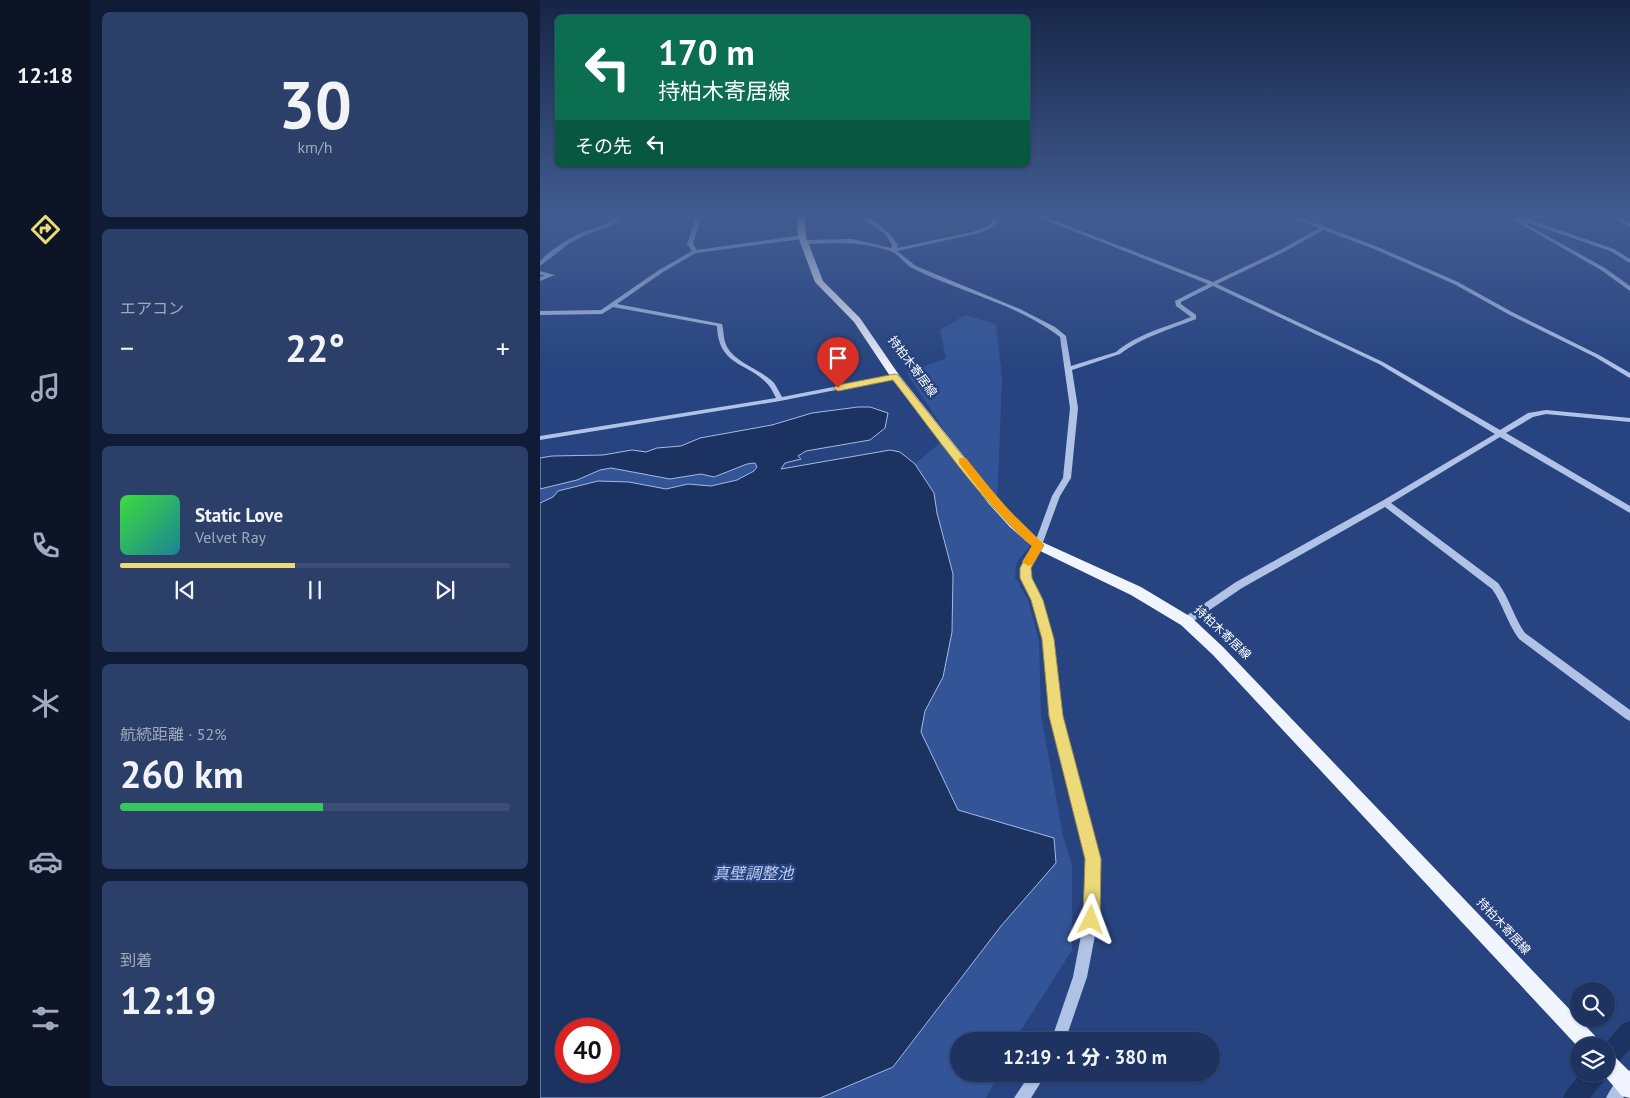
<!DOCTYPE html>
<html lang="ja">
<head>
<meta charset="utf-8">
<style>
	:root { --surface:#1e3360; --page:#2b3f69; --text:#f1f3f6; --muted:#a1aabd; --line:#3c4e75; --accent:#edd977 }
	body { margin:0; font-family:"PT Sans","Noto Sans JP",sans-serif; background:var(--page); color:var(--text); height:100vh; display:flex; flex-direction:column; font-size:19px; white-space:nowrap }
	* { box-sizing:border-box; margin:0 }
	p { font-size:16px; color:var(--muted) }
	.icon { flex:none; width:28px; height:28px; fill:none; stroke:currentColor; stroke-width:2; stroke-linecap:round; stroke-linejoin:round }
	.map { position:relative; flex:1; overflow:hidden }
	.sheet { display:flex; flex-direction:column; gap:12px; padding:12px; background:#101c35; width:450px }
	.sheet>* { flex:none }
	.hud { position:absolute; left:15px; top:15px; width:475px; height:152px; border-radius:8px; box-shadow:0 1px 4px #0004,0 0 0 1px var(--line); background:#0b6e4f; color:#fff; overflow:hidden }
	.tools { position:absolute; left:1030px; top:982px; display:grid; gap:10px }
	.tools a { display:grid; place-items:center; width:45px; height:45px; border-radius:50%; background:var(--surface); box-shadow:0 1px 4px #0004,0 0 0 1px var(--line); font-size:25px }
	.speed { position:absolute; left:15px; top:1018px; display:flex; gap:10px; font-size:25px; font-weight:700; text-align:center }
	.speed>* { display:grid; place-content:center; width:65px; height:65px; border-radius:50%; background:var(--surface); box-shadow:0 1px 4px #0004,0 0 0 1px var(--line); line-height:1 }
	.speed .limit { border:8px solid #d22; background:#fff; color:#111 }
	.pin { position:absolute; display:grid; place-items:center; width:42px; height:42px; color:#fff; margin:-51px -21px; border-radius:50% 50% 50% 0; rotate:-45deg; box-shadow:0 0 5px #0007 }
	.pin .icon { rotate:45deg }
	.me { position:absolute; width:55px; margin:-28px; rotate:3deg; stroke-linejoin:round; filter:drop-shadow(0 0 4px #0008) }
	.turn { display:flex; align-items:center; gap:18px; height:105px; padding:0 20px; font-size:22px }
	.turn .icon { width:65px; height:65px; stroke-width:2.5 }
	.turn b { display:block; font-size:35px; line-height:42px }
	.then { display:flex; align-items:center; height:48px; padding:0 20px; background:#0003; gap:10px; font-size:19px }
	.big { font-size:38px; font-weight:800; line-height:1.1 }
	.sheet .card { flex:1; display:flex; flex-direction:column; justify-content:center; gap:8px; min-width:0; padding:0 18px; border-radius:8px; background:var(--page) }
	.sheet .dial { align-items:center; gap:0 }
	.dial b { font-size:65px; line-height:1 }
	.song { display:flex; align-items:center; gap:15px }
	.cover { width:60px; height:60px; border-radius:8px; background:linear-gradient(135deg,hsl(120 70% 55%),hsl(190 70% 35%)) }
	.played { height:5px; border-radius:2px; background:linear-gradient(90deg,var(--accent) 45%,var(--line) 45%) }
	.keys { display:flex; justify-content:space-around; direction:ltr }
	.heat { display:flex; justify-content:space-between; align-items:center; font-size:28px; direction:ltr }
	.charge { height:8px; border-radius:4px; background:linear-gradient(90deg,#34c759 52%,var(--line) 0) }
	.trip { position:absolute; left:410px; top:1032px; width:270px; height:50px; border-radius:25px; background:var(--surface); box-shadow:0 1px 4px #0004,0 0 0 1px var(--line); font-weight:800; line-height:50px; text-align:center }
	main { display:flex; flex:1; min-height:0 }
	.menu { display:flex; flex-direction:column; width:90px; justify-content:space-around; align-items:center; background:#0c1426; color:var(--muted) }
	.menu .icon { width:35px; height:35px }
	.menu .selected { color:var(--accent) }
	.menu b { font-size:22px; color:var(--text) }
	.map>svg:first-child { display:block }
</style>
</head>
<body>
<main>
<nav class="menu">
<b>12:18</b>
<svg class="icon selected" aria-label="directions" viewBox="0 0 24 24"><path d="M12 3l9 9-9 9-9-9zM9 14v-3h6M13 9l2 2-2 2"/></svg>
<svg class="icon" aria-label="music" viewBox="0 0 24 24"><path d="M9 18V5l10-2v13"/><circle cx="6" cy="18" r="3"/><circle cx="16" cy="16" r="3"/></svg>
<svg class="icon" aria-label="phone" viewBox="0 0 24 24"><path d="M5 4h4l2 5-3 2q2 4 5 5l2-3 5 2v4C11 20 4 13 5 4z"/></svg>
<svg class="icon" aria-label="climate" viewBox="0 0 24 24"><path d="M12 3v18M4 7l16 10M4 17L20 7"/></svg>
<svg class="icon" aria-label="car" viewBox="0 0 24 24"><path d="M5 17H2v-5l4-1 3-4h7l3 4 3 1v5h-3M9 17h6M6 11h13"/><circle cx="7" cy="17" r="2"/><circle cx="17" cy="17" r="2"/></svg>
<svg class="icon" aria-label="filters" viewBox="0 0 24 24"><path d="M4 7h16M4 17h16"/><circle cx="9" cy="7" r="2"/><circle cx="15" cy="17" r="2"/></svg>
</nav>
<section class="sheet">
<div class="card dial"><b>30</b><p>km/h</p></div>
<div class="card"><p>エアコン</p>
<div class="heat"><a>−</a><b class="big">22°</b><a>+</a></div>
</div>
<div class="card">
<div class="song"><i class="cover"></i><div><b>Static Love</b><p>Velvet Ray</p></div></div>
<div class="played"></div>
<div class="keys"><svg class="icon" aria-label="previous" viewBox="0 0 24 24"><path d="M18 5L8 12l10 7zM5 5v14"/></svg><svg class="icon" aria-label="pause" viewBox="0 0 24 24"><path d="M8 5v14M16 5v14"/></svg><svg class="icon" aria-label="next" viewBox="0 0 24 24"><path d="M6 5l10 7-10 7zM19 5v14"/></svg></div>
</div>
<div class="card"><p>航続距離 · 52%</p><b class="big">260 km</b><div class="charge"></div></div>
<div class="card"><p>到着</p><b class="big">12:19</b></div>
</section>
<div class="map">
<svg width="1090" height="1098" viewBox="0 0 1090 1098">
	<rect width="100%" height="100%" fill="#284480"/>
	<path fill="#335597" d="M 425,315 L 456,324 L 462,378 L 457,505 L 490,546 L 479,559 L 476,566 L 475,577 L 488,600 L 499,641 L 501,715 L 523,836 L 532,865 L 532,950 L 474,1041 L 419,1041 L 419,1074 L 458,1074 L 446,1098 L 280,1098 L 354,1067 L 461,926 L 516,863 L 514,838 L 418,810 L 381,732 L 385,711 L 403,676 L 412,632 L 413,574 L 397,513 L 394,493 L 375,464 L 408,436 L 367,373 L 406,358 L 400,330 Z
		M 215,463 L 217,467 L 214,471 L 197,480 L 171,486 L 148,484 L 126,489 L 89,482 L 58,481 L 18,491 L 13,497 L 0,503 L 0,489 L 37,480 L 60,470 L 71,468 L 130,479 L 161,474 L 175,477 L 207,464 Z"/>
	<path fill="#1c3261" stroke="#a5bbe6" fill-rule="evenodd" d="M 318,407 L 330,407 L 348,413 L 345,428 L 330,440 L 266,451 L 258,456 L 261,459 L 245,463 L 241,469 L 350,450 L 360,452 L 375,464 L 394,493 L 397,513 L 413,574 L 412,632 L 403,677 L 385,711 L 381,732 L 418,810 L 514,838 L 516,863 L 461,926 L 353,1067 L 280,1098 L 0,1098 L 0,503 L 13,497 L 18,491 L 58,481 L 89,482 L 126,489 L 148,484 L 171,486 L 197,480 L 214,471 L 217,467 L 215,463 L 207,464 L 174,477 L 161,474 L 130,479 L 71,468 L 60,470 L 37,480 L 0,489 L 0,458 L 12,456 L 63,455 L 92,450 L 106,452 L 117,448 L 141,446 L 160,438 L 232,425 L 272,413 ZM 26,1029 L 69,1029 L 69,1071 L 26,1071 Z"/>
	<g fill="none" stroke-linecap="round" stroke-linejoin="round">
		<path fill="#1c3261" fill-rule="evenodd" d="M 1090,1021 L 1090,1049 L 1074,1068 L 1066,1071 L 1066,1046 L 1063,1046 L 1082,1024 Z
			M 1066,1073 L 1067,1074 L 1063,1082 L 1050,1098 L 1023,1098 L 1027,1090 L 1040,1074 Z"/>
		<path fill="#b0c2e6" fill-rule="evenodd" d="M 76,217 L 81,217 L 73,225 L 46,235 L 30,243 L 0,266 L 0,261 C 12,249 27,239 43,232 C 54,228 66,226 76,217 Z
			M 156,217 L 161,217 L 153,244 L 157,250 L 262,235 L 265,237 L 262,239 L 156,253 L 123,272 L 77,304 L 182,324 C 184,331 183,339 187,347 C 197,364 221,369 234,383 C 237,387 239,392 242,397 L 355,375 L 357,376 L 357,378 L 240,401 L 0,440 L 0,436 L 236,398 C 234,394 232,390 230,387 C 211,362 178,368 177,326 L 73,307 L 62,314 L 0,315 L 0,311 L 61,310 L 119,270 L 152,251 L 147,244 Z
			M 320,217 C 335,217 350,233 358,245 L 357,248 L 432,232 L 446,227 L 457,217 L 462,217 L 450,229 L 435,234 L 357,251 L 376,266 L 480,309 L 515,327 L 526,336 L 531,366 L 576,352 C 597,334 626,327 651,317 L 636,306 L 635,301 L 668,284 L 498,217 L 505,217 L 673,282 L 742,249 L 779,228 L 751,217 L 759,217 L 838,247 L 918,282 L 972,312 L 1059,355 L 1090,373 L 1090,378 L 1088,377 L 1055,357 L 968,314 L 914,284 L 834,249 L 783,230 L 746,251 L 677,284 L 843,362 L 960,430 L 988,413 L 1006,410 L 1090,418 L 1090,422 L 1006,414 L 993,417 L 966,433 L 1090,506 L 1090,513 L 960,437 L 851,503 L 958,583 C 970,599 974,618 985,633 L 1090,710 L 1090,721 L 1086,719 L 979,639 C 967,623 963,604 952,589 L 845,507 L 702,588 L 649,624 L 646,625 L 643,624 L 641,621 L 643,618 L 696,582 L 842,501 L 955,434 L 839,364 L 673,286 L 641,302 L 641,304 L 656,315 L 656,319 C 631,329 602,337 580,354 L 532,370 L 538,408 L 531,478 L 520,496 L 502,545 L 489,568 L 491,578 L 502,600 L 513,639 L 521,716 L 559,859 L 558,920 L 547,977 L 525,1041 L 511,1041 L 533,977 L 544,920 L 547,859 L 511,716 L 503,639 L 492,600 L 481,578 L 481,568 L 494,545 L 512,496 L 523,478 L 530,408 L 520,337 C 480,305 420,292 374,269 C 365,265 359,254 350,251 C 323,241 294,243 266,244 L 263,242 L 266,240 L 312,239 L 351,248 L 352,245 L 346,235 Z
			M 968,217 L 977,219 L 977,217 L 982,217 L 1074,249 L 1090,259 L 1090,263 L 1070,251 L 977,219 L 1065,268 L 1090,286 L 1090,291 L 1061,270 Z
			M 1073,217 L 1079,217 L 1090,223 L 1090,227 Z
			M 0,271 L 15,275 L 0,281 L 0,277 L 5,275 L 0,275 Z
			M 1090,1070 L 1090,1089 L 1083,1098 L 1066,1098 C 1071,1088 1080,1074 1090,1070 Z
			M 490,1074 L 506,1074 L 491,1098 L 474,1098 Z"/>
		<path fill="#f0f4fd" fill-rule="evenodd" d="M 257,217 L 265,217 L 266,237 L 283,281 L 320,318 L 359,375 L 457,498 L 478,521 L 502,542 L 601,587 L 651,617 L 683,647 L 1058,1039 L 1061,1046 L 1039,1046 L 1039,1048 L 673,655 L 641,625 L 591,595 L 494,548 L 470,527 L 449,504 L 352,379 L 314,322 L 275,282 L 258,237 Z
			M 1066,1052 L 1073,1055 L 1090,1072 L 1090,1098 L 1082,1096 L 1063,1074 L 1066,1074 Z"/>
	</g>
	<linearGradient id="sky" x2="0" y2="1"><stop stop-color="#162546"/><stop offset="0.58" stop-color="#425c91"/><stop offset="1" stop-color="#425c91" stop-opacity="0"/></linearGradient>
	<rect width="1090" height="371" fill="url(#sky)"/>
	<path fill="#edd977" stroke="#9a8d4d" d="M 355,374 L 358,375 L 457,499 L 504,545 L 491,568 L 492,578 L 503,600 L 514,639 L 523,716 L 561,859 L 560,920 L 557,926 L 551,928 L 545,926 L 543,920 L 545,859 L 509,716 L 502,639 L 491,600 L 480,578 L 480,568 L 492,546 C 438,498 397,437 353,380 L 298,391 L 293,388 L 298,385 Z"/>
	<path fill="#f59e0b" d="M 419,458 L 426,458 C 450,489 473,517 502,542 L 504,545 L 492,565 L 488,566 L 482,562 L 492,546 C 464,521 441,493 419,463 Z"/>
	<g text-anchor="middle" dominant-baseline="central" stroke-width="5" stroke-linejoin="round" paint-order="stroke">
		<g font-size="12" fill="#fff" stroke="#284480">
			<text transform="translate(373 366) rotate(53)">持柏木寄居線</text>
			<text transform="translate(683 632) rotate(43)">持柏木寄居線</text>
			<text transform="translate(964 926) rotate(47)">持柏木寄居線</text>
		</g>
		<g font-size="16" font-style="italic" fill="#bbcced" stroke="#284480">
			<text x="213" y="873">真壁調整池</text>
		</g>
	</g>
</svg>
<div class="tools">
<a><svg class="icon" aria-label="search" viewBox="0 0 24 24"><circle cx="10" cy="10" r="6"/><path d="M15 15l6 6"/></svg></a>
<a><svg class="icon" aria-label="layers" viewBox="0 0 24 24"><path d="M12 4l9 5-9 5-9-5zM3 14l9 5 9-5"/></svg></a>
</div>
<div class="speed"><div class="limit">40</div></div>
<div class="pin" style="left:298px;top:388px;background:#d93025"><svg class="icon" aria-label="arrive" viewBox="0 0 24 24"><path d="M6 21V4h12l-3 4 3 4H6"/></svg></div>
<svg class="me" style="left:551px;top:920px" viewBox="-20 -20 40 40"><path d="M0-17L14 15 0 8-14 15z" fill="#edd977" stroke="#fff" stroke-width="4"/></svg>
<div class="trip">12:19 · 1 分 · 380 m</div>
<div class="hud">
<div class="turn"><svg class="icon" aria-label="left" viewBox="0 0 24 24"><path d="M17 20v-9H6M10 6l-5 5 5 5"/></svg><div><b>170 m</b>持柏木寄居線</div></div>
<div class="then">その先<svg class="icon" aria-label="left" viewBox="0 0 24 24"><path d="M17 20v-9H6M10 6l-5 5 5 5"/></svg></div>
</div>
</div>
</main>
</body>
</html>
